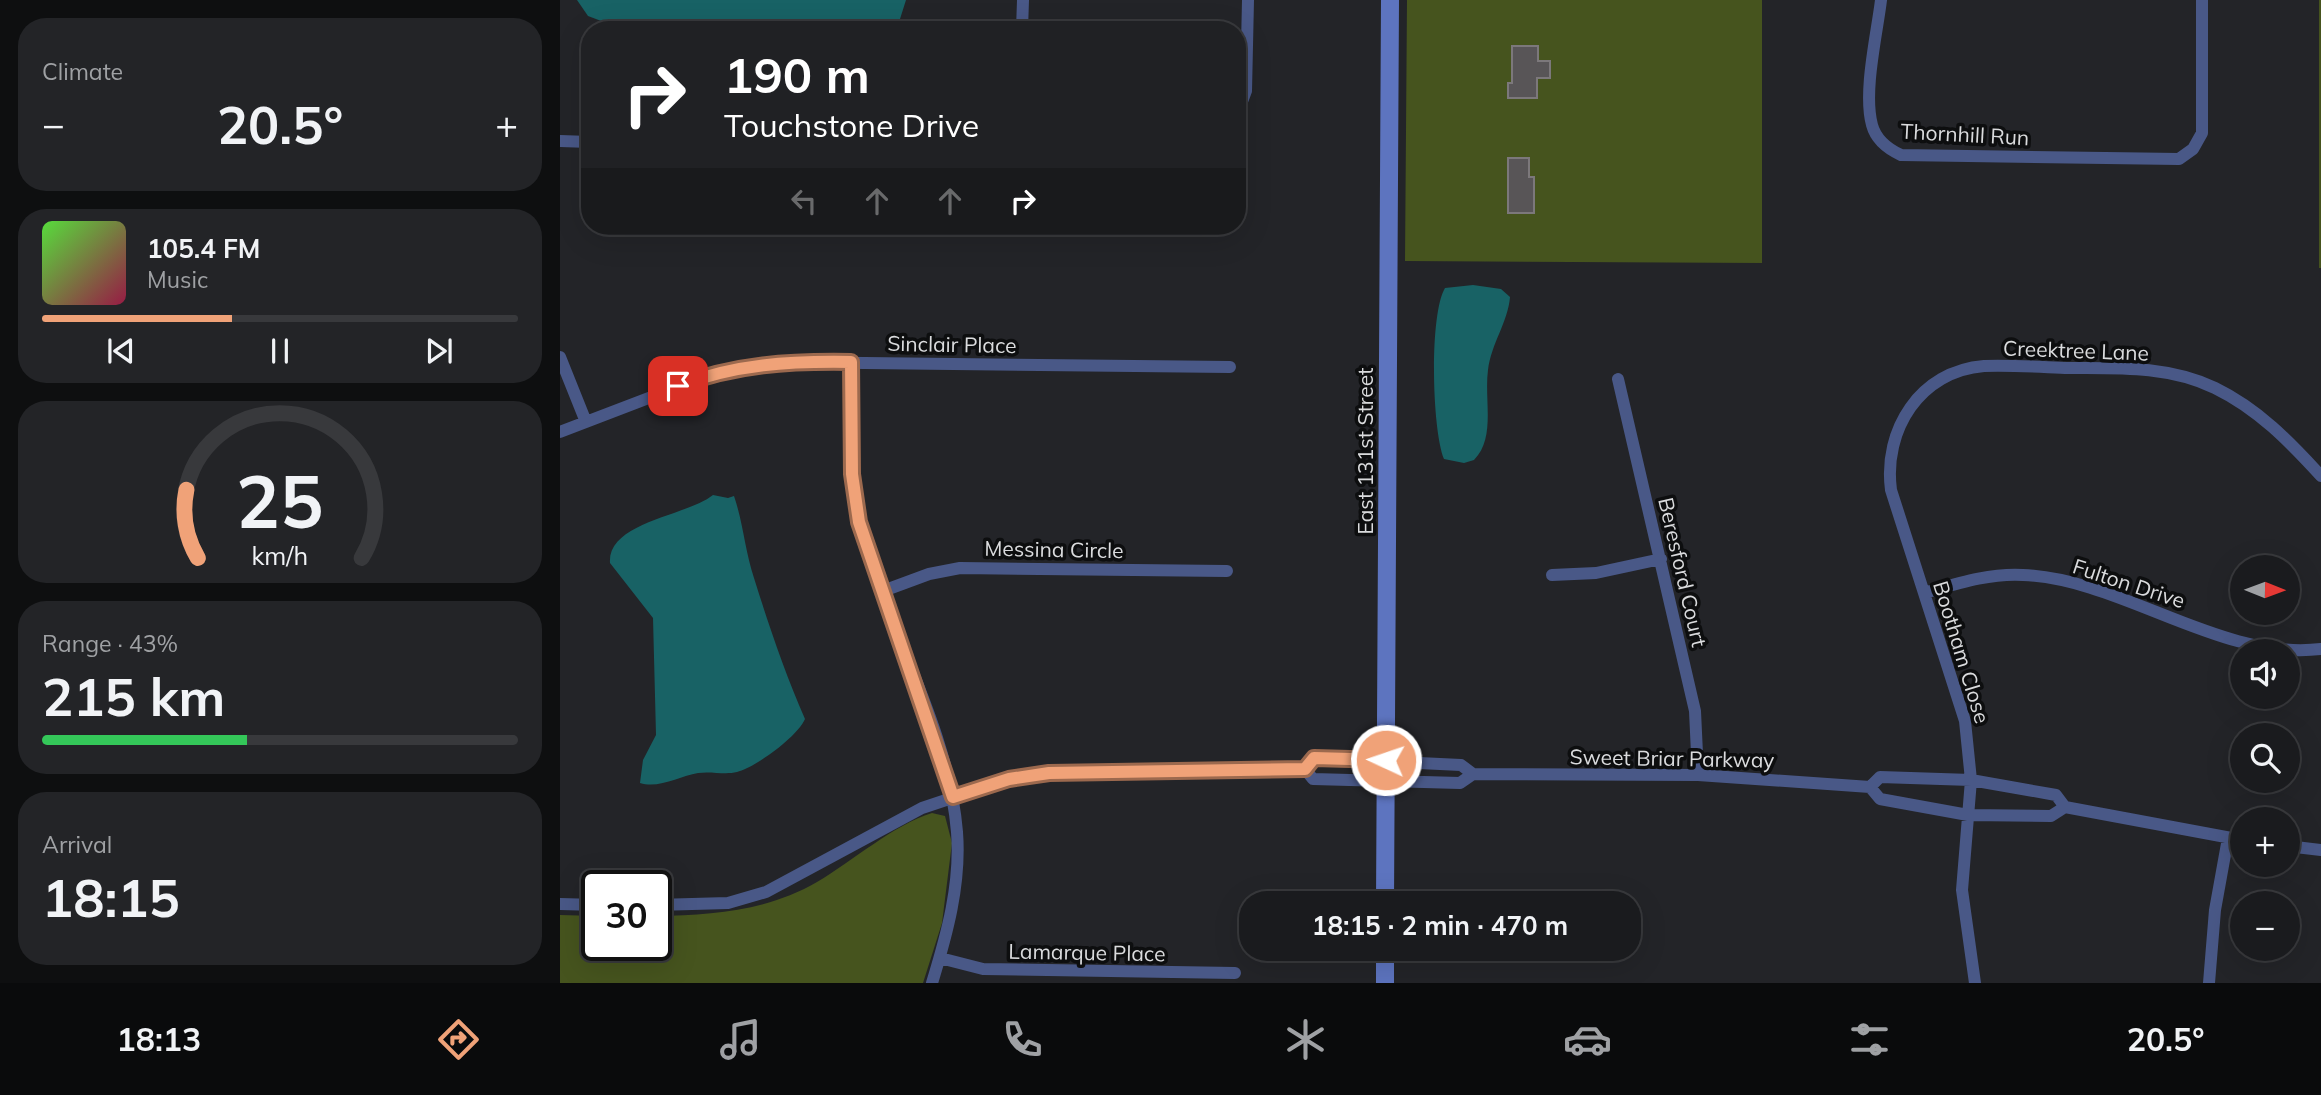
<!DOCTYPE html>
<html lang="en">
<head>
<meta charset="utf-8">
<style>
	:root { --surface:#1a1b1e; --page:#232427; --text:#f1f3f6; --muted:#9fa1a4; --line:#38393c; --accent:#f0a278 }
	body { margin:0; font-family:Mulish,sans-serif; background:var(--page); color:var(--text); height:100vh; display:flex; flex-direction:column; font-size:26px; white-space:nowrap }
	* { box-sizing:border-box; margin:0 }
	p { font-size:23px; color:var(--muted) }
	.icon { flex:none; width:38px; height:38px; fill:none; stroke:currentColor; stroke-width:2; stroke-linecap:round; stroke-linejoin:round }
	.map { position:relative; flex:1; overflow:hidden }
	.sheet { display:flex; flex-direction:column; gap:18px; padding:18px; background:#0e0f10; width:560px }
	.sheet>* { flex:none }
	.top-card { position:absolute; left:21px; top:21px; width:665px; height:214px; border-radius:28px; box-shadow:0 7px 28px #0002,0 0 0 2px var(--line); background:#202124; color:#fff; overflow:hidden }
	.needle { width:46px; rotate:91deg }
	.tools { position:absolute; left:1670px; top:555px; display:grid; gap:14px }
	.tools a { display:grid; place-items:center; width:70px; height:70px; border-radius:50%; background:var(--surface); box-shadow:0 7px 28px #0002,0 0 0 2px var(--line); font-size:35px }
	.speed { position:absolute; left:21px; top:870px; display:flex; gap:14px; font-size:35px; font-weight:700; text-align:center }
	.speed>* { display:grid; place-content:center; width:91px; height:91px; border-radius:50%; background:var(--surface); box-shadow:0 7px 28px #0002,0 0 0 2px var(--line); line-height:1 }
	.speed .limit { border:4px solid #111; border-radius:10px; background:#fff; color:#111 }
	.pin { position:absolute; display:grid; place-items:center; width:60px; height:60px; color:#fff; margin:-30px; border-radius:14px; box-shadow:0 4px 10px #0006 }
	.me { position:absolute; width:77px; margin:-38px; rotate:273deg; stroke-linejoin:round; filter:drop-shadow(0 0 5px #0008) }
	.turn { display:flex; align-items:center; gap:24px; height:147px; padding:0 28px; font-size:32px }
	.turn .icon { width:91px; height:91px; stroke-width:2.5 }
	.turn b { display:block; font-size:49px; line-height:60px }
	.lanes { display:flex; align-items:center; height:66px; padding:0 28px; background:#0003; justify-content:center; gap:35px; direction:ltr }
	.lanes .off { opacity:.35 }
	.big { font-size:52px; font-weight:700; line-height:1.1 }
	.sheet .widget { flex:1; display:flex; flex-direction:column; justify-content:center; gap:10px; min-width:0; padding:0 24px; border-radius:28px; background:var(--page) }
	.sheet .dial { align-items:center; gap:0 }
	.dial svg { height:182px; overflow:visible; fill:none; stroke:var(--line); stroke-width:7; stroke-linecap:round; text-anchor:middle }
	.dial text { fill:var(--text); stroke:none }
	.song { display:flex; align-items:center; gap:21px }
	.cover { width:84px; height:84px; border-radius:10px; background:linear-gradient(135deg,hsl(110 70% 55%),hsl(340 70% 35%)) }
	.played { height:7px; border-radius:4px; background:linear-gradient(90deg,var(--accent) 40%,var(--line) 40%) }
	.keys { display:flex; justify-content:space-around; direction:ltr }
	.heat { display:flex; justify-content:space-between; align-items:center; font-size:38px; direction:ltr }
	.charge { height:10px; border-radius:5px; background:linear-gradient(90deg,#34c759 43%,var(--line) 0) }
	.trip { position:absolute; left:679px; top:891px; width:402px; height:70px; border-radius:28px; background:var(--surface); box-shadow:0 7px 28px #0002,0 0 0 2px var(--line); font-weight:700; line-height:70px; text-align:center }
	.dock { display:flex; height:112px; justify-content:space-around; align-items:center; background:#0a0b0c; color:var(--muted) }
	.dock .icon { width:49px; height:49px }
	.dock .active { color:var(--accent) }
	.dock b { font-size:32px; color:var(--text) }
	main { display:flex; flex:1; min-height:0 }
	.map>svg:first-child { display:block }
</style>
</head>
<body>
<main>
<section class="sheet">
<div class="widget"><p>Climate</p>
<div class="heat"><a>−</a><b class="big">20.5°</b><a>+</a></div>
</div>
<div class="widget">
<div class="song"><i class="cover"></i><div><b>105.4 FM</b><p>Music</p></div></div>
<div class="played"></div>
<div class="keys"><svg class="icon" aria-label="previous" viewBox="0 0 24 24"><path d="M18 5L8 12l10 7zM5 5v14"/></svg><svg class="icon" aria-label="pause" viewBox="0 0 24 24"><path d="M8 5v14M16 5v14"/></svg><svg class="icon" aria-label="next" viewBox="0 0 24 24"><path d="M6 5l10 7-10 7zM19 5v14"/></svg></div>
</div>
<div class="widget dial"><svg viewBox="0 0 100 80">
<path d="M14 69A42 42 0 1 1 86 69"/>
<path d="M14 69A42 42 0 0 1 9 39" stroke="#f0a278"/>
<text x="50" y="56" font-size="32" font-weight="700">25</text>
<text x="50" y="72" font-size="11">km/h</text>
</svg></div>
<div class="widget"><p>Range · 43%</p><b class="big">215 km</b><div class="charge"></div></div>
<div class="widget"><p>Arrival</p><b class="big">18:15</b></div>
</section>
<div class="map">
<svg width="1761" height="983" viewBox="0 0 1761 983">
	<rect width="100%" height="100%" fill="#232428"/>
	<path fill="#46541e" d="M 847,0 L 1202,0 L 1202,263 L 845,261 Z
		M 1759,0 L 1761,0 L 1761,268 L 1759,268 Z
		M 372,813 L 385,816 L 392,843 L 382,923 L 363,983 L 0,983 L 0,915 L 37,916 L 37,945 L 96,945 L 96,916 C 152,915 207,911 257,882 C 293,861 333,825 372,813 Z"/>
	<path fill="#186265" d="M 17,0 L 346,0 L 340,19 L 327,30 L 65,30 L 28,16 Z
		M 913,285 L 941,289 L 950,297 C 948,322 931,344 928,370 C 924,400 936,438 914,460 L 904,463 L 884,459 C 872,430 869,315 885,288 Z
		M 153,495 L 168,498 L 174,496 C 183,522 185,551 194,578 C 209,626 225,673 245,719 C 237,737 196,767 177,772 C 165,775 151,771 138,773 C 120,776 99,789 80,783 L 83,760 L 96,735 L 93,618 L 50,563 C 47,522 127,516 153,495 Z"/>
	<path fill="#585557" stroke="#7c787b" stroke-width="2" d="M 952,46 L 978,46 L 978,61 L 990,61 L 990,78 L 977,78 L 977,98 L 948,98 L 948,83 L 952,83 Z
		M 948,158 L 969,158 L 969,177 L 974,177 L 974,213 L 948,213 Z"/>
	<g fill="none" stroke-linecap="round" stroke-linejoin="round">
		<path stroke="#495887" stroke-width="12" d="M 1321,0 C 1317,34 1303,92 1312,125 C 1316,140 1328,149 1341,155 L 1619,159 L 1633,149 L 1642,133 L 1642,0
			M 462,30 L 463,0
			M 677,115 L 686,91 L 688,0
			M 0,141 L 30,142
			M 0,357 L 26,422
			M 291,362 C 291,414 286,469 298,520 C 324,625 388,723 397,832 C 401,884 387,934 372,983
			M 1058,379 L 1135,711 L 1138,775
			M 0,432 L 141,378 L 217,362 L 670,367
			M 992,575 L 1036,573 L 1101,559
			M 323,591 L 369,574 L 400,568 L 667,571
			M 1364,593 C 1396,584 1429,573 1463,575 C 1563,579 1659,661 1761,649
			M 745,769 L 753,779 L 900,783 L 913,774 L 1138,775 L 1310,787 L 1320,799 L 1408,815 L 1491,816 L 1505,807 L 1682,840
			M 1310,787 L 1320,777 L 1411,780 L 1496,795 L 1505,807
			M 1727,846 L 1761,850
			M 0,904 L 37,905
			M 96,905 L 168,903 L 206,892 L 362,808 L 449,779 L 525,771 L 745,769 L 754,758 L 901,765 L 913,774
			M 380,958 L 423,969 L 675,973
			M 1415,983 L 1402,890 L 1411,780 L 1405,721 L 1331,490 C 1323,430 1360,371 1424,366 C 1452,365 1481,367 1509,368 C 1559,368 1609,366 1655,388 C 1698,409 1729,441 1761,476
			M 1649,983 L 1655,910 L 1668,838"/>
		<path stroke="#5d74bf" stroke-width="18" d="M 825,903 L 830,0
			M 825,983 L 825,948"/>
	</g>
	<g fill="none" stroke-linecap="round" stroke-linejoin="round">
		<g stroke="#9c694e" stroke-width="18">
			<path id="route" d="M 118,386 C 175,364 230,361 291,362 L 292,474 L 299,522 L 393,797 L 449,779 L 489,773 L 745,769 L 754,758 L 826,760"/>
		</g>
		<use href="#route" stroke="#f0a278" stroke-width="12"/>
	</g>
	<g text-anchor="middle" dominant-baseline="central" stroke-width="7" stroke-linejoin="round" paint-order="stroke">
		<g font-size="21" fill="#dadbdd" stroke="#0d0e0f">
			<text transform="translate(1405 134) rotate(3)">Thornhill Run</text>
			<text transform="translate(392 344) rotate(1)">Sinclair Place</text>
			<text transform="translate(1516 350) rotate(2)">Creektree Lane</text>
			<text transform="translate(805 451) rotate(-90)">East 131st Street</text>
			<text transform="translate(494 549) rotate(1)">Messina Circle</text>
			<text transform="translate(1123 572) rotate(77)">Beresford Court</text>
			<text transform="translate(1569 583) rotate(18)">Fulton Drive</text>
			<text transform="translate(1402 652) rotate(73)">Bootham Close</text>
			<text transform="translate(1112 758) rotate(1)">Sweet Briar Parkway</text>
			<text transform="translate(527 952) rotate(1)">Lamarque Place</text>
		</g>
	</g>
</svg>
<div class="tools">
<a><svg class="needle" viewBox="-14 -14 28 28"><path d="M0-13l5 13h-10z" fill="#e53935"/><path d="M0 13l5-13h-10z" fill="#9fa1a4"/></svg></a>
<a><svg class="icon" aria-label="sound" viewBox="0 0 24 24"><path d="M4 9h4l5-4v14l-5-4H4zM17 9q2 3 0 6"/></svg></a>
<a><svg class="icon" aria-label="search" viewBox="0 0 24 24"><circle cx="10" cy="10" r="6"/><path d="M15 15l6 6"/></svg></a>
<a>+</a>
<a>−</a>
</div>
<div class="speed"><div class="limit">30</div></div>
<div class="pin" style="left:118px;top:386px;background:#d93025"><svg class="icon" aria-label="arrive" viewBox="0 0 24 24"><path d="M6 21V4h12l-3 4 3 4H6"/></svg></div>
<svg class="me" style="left:826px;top:760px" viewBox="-20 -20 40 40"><circle r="17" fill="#f0a278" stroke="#fff" stroke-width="3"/><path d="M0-11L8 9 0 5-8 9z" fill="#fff"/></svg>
<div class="trip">18:15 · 2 min · 470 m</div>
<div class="top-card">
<div class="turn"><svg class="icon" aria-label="right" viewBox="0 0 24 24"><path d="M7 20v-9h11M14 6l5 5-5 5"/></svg><div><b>190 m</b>Touchstone Drive</div></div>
<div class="lanes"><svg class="icon off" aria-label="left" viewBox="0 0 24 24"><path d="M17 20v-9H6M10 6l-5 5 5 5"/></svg><svg class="icon off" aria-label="ahead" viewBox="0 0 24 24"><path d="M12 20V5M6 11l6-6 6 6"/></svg><svg class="icon off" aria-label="ahead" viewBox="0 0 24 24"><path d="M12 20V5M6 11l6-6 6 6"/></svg><svg class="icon" aria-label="right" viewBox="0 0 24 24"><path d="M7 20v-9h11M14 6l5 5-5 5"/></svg></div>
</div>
</div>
</main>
<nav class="dock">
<b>18:13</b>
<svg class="icon active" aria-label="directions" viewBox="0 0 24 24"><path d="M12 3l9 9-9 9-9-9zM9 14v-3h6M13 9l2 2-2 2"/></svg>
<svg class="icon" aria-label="music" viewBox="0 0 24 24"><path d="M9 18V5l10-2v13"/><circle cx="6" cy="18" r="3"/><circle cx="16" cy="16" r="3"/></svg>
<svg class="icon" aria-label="phone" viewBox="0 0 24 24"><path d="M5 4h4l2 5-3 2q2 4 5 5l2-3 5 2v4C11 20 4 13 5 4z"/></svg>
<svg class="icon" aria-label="climate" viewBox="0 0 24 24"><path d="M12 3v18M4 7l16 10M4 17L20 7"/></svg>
<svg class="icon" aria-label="car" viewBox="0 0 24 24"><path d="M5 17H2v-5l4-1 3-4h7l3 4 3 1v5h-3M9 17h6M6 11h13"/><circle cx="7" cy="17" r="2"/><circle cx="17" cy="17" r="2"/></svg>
<svg class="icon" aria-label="filters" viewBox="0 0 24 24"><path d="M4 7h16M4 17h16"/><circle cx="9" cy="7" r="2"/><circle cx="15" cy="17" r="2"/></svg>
<b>20.5°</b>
</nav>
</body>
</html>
